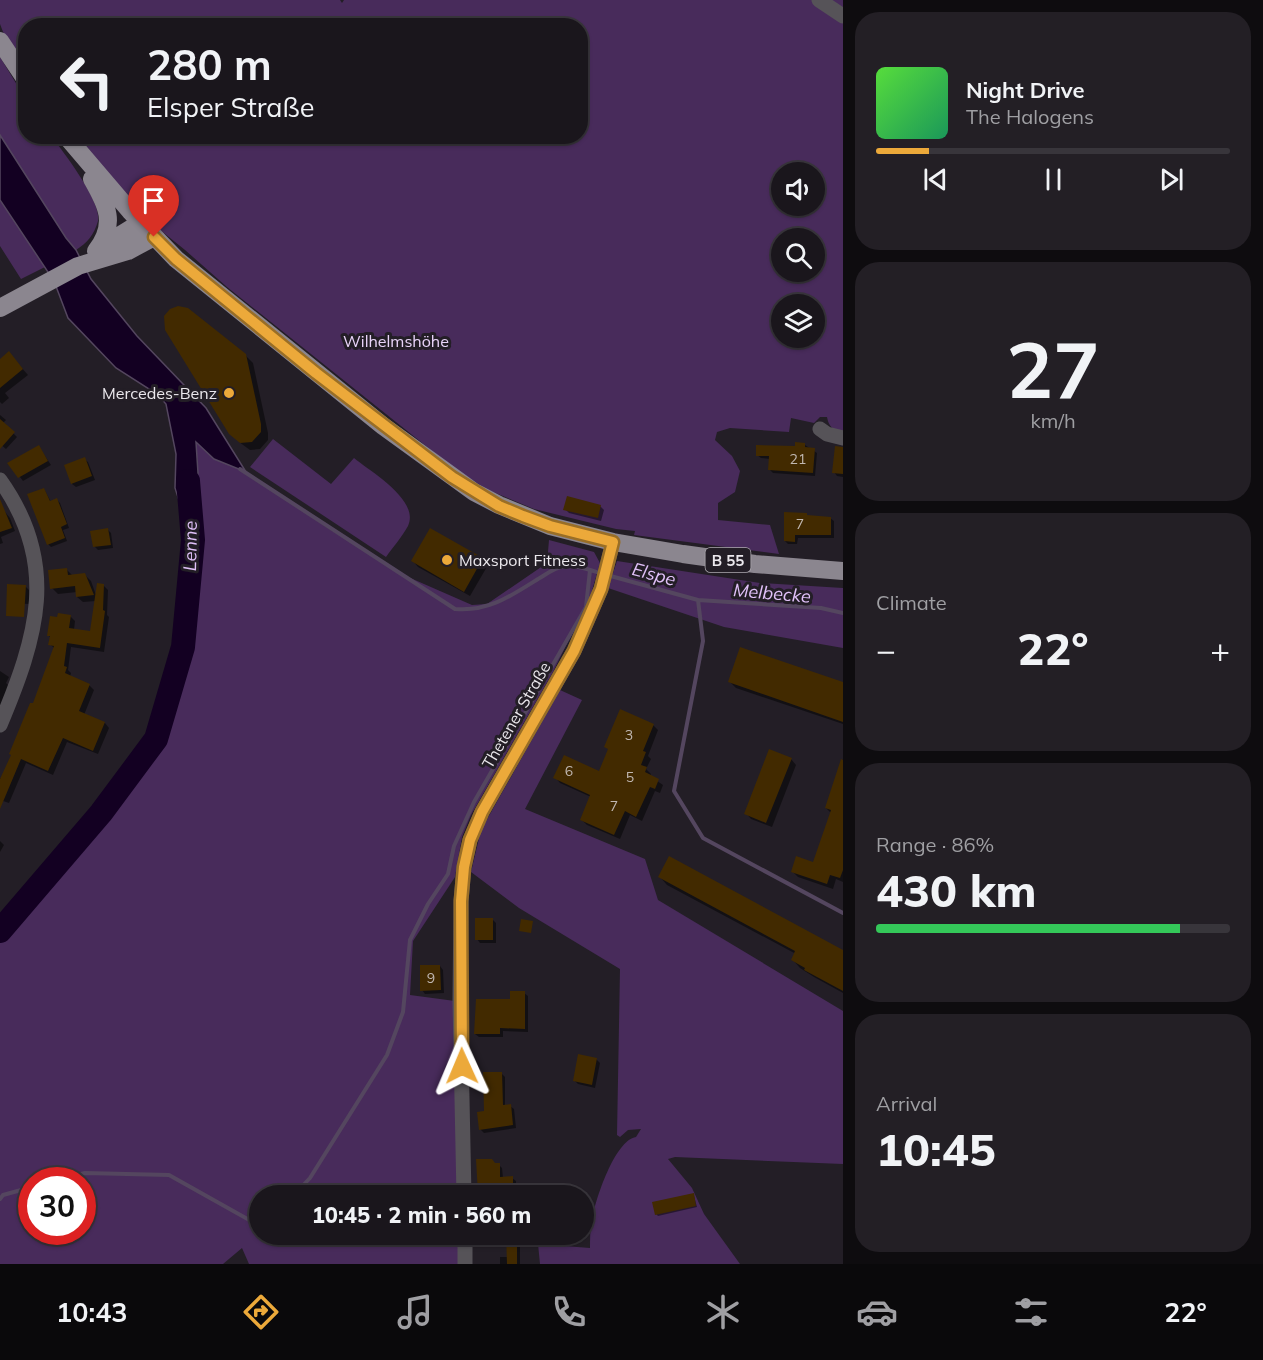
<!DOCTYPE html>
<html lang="en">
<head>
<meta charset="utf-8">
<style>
	:root { --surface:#1a161c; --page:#231f25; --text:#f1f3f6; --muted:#9f9fa3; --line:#38353b; --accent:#eca93a }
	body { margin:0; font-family:Mulish,sans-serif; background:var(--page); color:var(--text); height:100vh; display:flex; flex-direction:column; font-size:22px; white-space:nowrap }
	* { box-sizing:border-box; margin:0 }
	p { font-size:20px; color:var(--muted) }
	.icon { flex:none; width:33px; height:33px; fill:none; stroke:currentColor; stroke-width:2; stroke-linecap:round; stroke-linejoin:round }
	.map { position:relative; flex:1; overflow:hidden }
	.details { display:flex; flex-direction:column; gap:12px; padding:12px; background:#0e0c0f; width:420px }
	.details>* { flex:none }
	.guide { position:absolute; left:18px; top:18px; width:570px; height:126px; border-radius:24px; box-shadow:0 2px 4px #0004,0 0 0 2px var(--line); background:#1a161c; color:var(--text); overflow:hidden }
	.tools { position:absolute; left:771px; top:162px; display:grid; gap:12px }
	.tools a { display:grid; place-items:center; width:54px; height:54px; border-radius:50%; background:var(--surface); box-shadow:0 2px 4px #0004,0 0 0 2px var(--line); font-size:30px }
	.speed { position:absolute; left:18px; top:1167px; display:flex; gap:12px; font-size:30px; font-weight:700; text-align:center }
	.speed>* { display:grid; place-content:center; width:78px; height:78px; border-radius:50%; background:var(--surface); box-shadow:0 2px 4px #0004,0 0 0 2px var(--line); line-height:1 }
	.speed .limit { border:9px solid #d22; background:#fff; color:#111 }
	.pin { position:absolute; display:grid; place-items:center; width:51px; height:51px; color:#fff; margin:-62px -26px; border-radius:50% 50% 50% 0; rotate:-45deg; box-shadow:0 0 6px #0007 }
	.pin .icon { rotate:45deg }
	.me { position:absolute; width:66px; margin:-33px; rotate:359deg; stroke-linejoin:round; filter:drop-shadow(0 0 4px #0008) }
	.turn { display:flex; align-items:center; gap:21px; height:126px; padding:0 30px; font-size:27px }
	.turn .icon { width:78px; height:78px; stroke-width:2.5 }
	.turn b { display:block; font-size:42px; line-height:51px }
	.big { font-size:45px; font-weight:800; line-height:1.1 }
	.details .tile { flex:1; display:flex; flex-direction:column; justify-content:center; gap:9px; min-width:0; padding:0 21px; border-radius:24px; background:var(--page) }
	.details .dial { align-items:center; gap:0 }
	.dial b { font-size:78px; line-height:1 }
	.song { display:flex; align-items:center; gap:18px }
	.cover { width:72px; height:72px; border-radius:9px; background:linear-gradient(135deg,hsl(110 70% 55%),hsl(150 70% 35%)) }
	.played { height:6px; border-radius:3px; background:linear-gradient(90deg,var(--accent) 15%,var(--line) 15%) }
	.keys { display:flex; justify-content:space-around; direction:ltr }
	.heat { display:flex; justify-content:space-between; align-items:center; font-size:33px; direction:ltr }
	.charge { height:9px; border-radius:4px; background:linear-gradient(90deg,#34c759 86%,var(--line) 0) }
	.trip { position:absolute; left:249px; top:1185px; width:345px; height:60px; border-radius:30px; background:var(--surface); box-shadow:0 2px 4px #0004,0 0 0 2px var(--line); font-weight:800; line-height:60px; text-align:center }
	.tab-bar { display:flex; height:96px; justify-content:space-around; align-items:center; background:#0a090b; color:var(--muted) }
	.tab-bar .icon { width:42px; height:42px }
	.tab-bar .active { color:var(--accent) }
	.tab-bar b { font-size:27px; color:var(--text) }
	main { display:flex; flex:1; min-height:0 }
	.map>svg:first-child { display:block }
</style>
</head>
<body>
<main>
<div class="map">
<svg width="843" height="1264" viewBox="0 0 843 1264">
	<rect width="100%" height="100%" fill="#231e26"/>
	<path fill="#482b5b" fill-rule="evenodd" d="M 0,0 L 340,0 L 342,3 L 344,0 L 843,0 L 843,433 C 833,429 829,428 827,417 L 820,417 L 814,423 L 791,418 L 789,432 L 730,428 L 717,432 L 715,440 L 732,456 L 740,471 L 735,492 L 718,503 L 718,520 L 770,525 L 779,554 L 634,535 L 635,531 L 616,529 L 534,509 L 486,489 L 451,466 L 227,287 L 185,250 L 128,204 L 70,137 L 580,136 L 580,26 L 26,26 L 25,72 L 5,37 L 0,24 ZM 782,172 L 814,172 L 814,206 L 782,206 ZM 782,238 L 814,238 L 814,272 L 782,272 ZM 782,304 L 814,304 L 814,338 L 782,338 Z
		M 0,57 L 25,98 L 26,136 L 52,137 C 64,153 102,202 98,221 C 94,235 87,243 76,250 L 66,238 L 0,135 Z
		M 0,200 L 45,267 L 21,279 L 0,246 Z
		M 273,439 L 331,484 L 354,458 C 371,472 420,500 408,526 C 402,537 393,547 386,557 L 250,467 Z
		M 196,442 L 214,459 L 246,472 L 329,529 L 408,577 L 472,605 L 487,604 L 547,563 L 549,540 L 594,552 L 600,563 L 591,594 L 553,672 L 471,815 L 462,837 L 455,877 L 413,941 L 410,995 L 455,1001 L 458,1195 L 260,1196 L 260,1234 L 459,1235 L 458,1264 L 249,1264 L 242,1248 L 223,1264 L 0,1264 L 0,922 L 151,749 L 172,680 L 188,528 L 198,473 ZM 32,1180 L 82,1180 L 82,1232 L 32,1232 Z
		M 617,561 L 760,583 L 843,588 L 843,648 L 724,627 L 608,588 Z
		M 560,690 L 582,700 L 525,809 L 645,859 L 658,900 L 843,1011 L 843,1164 L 675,1157 L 668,1159 L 692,1188 L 704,1214 L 740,1264 L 540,1264 L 538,1244 L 590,1248 C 590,1239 590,1229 592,1220 C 595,1200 615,1140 636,1137 L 641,1129 L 628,1130 L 620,1137 L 617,1135 L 620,969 L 519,908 L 471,872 L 481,830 Z"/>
	<path fill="#130022" stroke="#54465f" stroke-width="1.5" d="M 0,135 L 66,238 L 76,250 L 91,279 L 137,336 L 206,408 L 246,472 L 214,459 L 196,442 L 198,473 L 188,528 L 175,488 L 176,454 L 166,404 L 157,394 L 116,368 L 68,318 L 54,281 L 0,200 Z"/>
	<path fill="#0007" d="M 245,355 L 253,363 L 268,433 L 268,440 L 260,449 L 250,450 L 239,442 Z
		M 14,359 L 28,375 L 5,393 L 9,398 L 2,404 L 0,402 L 0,361 Z
		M 0,415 L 6,420 L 3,423 L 17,437 L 6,449 L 0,444 Z
		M 805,445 L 817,453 L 815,476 L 773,473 L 769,469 L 770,459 L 761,458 L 757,455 Z
		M 39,447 L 51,465 L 23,481 L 10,464 Z
		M 843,450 L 843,477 L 837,476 L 834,472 Z
		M 84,459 L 88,462 L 95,480 L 76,487 L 72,484 L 66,466 Z
		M 44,489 L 51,502 L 57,500 L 60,503 L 69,528 L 63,530 L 67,541 L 51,547 L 48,544 Z
		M 0,506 L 10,518 L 15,531 L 1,537 L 3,543 L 0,544 Z
		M 600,506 L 604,510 L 601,521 L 569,513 L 565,509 Z
		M 809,517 L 830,518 L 834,521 L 834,538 L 798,538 L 797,544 L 788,544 L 785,541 Z
		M 108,530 L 111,533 L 113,548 L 98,550 L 94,546 Z
		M 482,559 L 488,565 L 470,596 L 418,567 L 413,561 Z
		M 66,569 L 73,576 L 85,575 L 91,581 L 96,595 L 103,585 L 108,590 L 107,615 L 109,617 L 104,652 L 71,647 L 68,670 L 71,673 L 70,677 L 89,685 L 94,690 L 84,715 L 105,723 L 109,728 L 98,754 L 67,742 L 53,775 L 26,763 L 9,803 L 0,800 L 0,778 L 2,778 L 33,705 L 55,649 L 50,644 L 51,638 L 49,636 L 70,616 L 75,621 L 74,630 L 91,632 L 96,601 L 83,602 L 77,597 L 77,592 L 58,594 L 52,588 Z
		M 25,586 L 29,590 L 29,604 L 11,603 Z
		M 0,671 L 9,677 L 6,683 L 9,686 L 0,707 Z
		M 730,682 L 843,684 L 843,724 L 736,688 Z
		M 653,725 L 658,730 L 648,756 L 651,759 L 646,769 L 651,774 L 650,776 L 663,785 L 660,793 L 655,791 L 642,821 L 630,815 L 620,839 L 587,825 L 581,819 L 591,797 L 560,783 L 555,777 L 600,773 Z
		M 791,759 L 796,765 L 772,827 L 751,819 L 746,813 Z
		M 843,759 L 843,882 L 836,879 L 833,889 L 798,877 L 792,871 L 814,864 L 831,813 L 826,808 Z
		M 0,841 L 4,845 L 0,852 Z
		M 660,877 L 843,952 L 843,993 L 814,977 L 800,968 L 793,960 L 796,954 L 667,885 Z
		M 492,919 L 496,923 L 496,943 L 480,943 L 477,939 Z
		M 440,966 L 443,970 L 444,993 L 425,994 L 422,990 Z
		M 524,993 L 528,996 L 528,1032 L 503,1031 L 503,1037 L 479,1037 L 475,1034 L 511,1000 Z
		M 596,1059 L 600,1063 L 595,1088 L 578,1084 L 575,1081 Z
		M 501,1073 L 505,1077 L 505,1106 L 510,1106 L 514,1109 L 516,1128 L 484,1133 L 480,1129 Z
		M 496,1165 L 499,1165 L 502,1168 L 503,1178 L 512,1178 L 516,1181 L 516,1191 L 492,1191 L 493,1196 L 482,1196 L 479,1193 Z
		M 694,1196 L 697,1207 L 658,1216 L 656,1214 Z
		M 483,1234 L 518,1234 L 520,1237 L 520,1264 L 500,1264 L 500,1257 L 508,1257 L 507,1237 L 485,1237 Z"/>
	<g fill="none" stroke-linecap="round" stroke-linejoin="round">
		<path stroke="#54465f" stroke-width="4" d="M 240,469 L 455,609 C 488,612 511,596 538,579 C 544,576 551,570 558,568 C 571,563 587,569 600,573
			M 607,575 L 698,600 L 703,641 L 674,791 L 703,838 L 843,913
			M 698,600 L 821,608 L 843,613
			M 57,1180 L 85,1173 L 169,1175 L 260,1226
			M 293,1196 L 310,1178 L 387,1055 L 403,1012 L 410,940 L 428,904 L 448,874 L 454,846 L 474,802 L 586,607 L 590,570
			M 0,1199 L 3,1195 L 32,1187"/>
		<path stroke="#130022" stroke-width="24" d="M 0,931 L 101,813 L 156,739 L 183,647 L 193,540 L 188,481"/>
	</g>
	<path fill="#422a00" d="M 178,306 L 188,308 L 246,354 L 261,424 L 261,432 L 252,442 L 240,443 L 229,434 L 165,330 L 164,316 L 170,309 Z
		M 9,351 L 23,369 L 0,388 L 0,359 Z
		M 0,419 L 15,432 L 0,449 Z
		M 795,442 L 805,443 L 805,447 L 815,448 L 813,473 L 768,470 L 769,456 L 756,456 L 756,445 L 795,446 Z
		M 39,445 L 48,461 L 18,478 L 7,463 Z
		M 835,446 L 843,447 L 843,474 L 832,473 Z
		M 85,457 L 92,476 L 71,484 L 64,465 Z
		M 44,488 L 50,501 L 57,498 L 67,524 L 61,527 L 65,538 L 47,545 L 27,494 Z
		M 567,496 L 601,505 L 598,518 L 563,510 Z
		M 0,499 L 12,528 L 0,532 Z
		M 784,512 L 807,513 L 807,515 L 831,517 L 831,535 L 795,535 L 795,542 L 784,541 Z
		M 108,528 L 111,545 L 93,547 L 90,531 Z
		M 430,528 L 483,558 L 464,592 L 411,561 Z
		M 67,568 L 68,575 L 85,573 L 94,595 L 76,597 L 75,586 L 50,589 L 48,570 Z
		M 97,583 L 104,584 L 103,610 L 105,611 L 100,648 L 67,643 L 64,666 L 67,667 L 65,673 L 90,684 L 79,711 L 105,722 L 98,739 L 93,751 L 63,738 L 48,771 L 21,759 L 0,809 L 0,779 L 11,755 L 9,754 L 30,703 L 33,703 L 54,646 L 48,645 L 50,636 L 47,636 L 50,616 L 57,617 L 58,613 L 71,615 L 69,628 L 90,631 Z
		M 7,584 L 26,585 L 24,617 L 6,616 Z
		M 740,647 L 843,682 L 843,722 L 728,682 Z
		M 620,709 L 654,724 L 643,751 L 646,752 L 641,765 L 647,767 L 645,772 L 659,779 L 655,789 L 650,787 L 636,817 L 625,811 L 614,835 L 580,820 L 590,795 L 553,778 L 564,755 L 599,771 L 608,749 L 604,747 Z
		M 769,749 L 792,758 L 766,823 L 744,814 Z
		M 841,759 L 843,760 L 843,870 L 840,878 L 830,875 L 827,884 L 791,872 L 796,856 L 813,862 L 831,810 L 825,808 Z
		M 669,856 L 843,950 L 843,991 L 804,970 L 805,968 L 791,960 L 795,951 L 658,877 Z
		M 475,918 L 493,918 L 493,940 L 475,940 Z
		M 521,919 L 533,921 L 531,933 L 519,931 Z
		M 420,965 L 440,965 L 441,990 L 420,991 Z
		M 510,991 L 525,991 L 525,1029 L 500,1028 L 500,1034 L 474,1034 L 476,999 L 510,999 Z
		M 578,1054 L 597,1058 L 592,1085 L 573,1081 Z
		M 483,1072 L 502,1072 L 503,1105 L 511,1104 L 513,1125 L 479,1130 L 477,1112 L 484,1111 Z
		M 476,1159 L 492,1159 L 495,1163 L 500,1163 L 500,1177 L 513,1176 L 513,1189 L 490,1188 L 490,1193 L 478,1194 Z
		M 694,1193 L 696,1206 L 655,1215 L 652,1202 Z
		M 506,1234 L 517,1234 L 517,1264 L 507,1264 Z"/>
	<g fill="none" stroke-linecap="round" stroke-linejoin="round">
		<path stroke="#565358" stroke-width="15" d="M 819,0 L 843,16
			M 820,429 L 827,434 L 843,438
			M 0,480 C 60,564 37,637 0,725
			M 464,1196 L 460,1001 L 461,901 L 464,867 L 470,840 L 482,812 L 574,651 L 601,589 L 613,542
			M 465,1234 L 465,1264"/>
		<path stroke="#8b868f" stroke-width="18" d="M 0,41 L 26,80
			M 66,136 L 130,211 L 176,259 L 383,426 L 474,492 L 499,505 L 550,526 L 613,542 L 683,554 L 755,564 L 843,571
			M 92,179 C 107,205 117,224 96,251
			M 98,249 L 132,228 L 143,230 L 152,236
			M 0,308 L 78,266 L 128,251 L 154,237"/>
	</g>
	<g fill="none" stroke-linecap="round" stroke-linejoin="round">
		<g stroke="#996e26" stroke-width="15">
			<path id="route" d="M 154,237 L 176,259 L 316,373 L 452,477 L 499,506 L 523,516 L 550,526 L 613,542 L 601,589 L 574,651 L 482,812 L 470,840 L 464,867 L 461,901 L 462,1066"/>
		</g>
		<use href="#route" stroke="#eca93a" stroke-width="10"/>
	</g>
	<g fill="#eca93a" stroke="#231e26" stroke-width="2">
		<circle cx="229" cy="393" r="6"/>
		<circle cx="447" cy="560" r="6"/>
	</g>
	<g text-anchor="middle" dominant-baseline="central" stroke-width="6" stroke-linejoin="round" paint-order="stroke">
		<g font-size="14" fill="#c1b8b2">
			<text x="798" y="459">21</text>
			<text x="800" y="524">7</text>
			<text x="629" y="735">3</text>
			<text x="569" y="771">6</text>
			<text x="630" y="777">5</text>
			<text x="614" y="806">7</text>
			<text x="431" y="978">9</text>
		</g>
		<rect fill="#231e26" stroke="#afabb1" stroke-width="1.5" x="705.5" y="548" width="45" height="24" rx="4.5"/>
		<g font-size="15" font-weight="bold" fill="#ebe8ed">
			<text x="728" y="560">B 55</text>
		</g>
		<g font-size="16" fill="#e9d4f9" stroke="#231e26">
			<text x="396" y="341">Wilhelmshöhe</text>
		</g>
		<g font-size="16" fill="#ebe8ed" stroke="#231e26" text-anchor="end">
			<text x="217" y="393">Mercedes-Benz</text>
			<text x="459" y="560" text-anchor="start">Maxsport Fitness</text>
		</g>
		<g font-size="16" fill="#ebe8ed" stroke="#231e26">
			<text transform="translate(516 715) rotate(-60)">Thetener Straße</text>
		</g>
		<g font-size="18" font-style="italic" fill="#e1c1f9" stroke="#231e26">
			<text transform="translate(190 546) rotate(-89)">Lenne</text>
			<text transform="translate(654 574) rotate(15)">Elspe</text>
			<text transform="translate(772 593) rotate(5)">Melbecke</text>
		</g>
	</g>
</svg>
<div class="tools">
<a><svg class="icon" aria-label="sound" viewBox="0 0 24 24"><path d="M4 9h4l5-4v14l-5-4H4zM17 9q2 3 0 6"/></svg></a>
<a><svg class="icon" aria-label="search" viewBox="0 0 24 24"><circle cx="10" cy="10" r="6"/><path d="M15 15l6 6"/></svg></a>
<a><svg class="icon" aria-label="layers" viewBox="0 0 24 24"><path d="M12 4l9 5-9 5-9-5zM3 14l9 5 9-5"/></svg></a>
</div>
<div class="speed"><div class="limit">30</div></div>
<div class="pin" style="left:154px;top:237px;background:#d93025"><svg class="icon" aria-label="arrive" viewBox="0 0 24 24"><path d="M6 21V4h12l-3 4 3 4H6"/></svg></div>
<svg class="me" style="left:462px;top:1066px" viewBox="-20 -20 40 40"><path d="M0-17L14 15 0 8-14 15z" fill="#eca93a" stroke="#fff" stroke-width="4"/></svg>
<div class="trip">10:45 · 2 min · 560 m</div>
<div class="guide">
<div class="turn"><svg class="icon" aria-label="left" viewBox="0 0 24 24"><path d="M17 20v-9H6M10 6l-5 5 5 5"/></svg><div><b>280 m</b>Elsper Straße</div></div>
</div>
</div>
<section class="details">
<div class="tile">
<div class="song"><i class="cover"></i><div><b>Night Drive</b><p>The Halogens</p></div></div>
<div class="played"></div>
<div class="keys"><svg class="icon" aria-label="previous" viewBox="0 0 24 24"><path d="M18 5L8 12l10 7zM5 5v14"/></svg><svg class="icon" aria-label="pause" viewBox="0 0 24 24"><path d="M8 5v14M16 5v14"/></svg><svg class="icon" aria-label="next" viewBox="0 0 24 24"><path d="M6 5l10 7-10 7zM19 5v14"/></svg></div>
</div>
<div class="tile dial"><b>27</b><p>km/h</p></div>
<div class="tile"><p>Climate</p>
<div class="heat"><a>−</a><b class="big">22°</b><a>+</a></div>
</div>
<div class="tile"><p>Range · 86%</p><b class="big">430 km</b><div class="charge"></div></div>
<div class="tile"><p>Arrival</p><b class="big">10:45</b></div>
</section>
</main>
<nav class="tab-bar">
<b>10:43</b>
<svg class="icon active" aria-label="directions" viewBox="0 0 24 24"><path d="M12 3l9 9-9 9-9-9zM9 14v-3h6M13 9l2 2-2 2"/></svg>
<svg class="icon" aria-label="music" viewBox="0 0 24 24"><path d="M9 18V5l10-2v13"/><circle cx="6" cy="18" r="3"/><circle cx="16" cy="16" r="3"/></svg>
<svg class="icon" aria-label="phone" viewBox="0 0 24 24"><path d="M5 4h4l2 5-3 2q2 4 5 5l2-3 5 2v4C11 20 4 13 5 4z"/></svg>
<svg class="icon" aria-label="climate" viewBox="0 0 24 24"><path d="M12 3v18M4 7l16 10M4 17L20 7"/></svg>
<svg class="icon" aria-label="car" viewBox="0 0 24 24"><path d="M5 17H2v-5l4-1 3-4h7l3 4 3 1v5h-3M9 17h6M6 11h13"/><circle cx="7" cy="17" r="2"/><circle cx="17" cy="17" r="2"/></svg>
<svg class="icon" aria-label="filters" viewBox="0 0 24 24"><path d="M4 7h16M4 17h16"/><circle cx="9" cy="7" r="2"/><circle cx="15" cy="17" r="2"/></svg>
<b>22°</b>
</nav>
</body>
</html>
